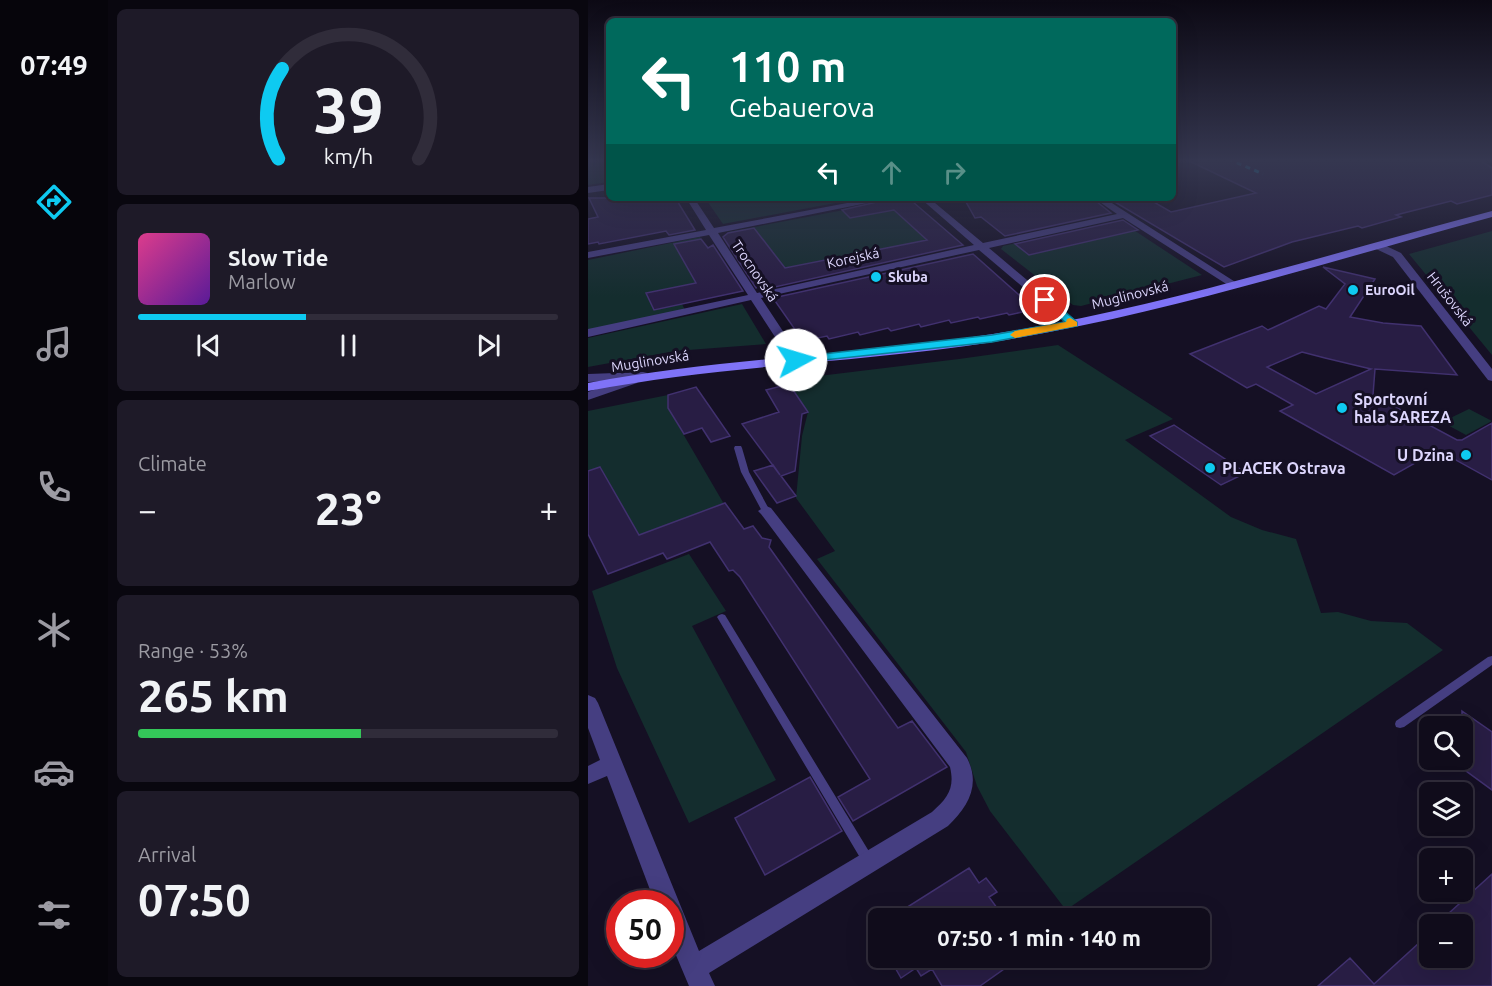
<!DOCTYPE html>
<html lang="en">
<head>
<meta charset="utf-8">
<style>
	:root { --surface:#100c1b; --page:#1e1a28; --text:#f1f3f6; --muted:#9c9ba3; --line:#302c3a; --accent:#0ecaf1 }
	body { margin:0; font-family:Ubuntu,sans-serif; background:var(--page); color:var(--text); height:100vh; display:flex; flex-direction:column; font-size:22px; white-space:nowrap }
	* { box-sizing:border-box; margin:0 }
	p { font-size:20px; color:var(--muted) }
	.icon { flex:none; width:33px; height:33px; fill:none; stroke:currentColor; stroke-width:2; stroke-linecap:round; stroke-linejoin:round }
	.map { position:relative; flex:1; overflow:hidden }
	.details { display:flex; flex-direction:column; gap:9px; padding:9px; background:#09070f; width:480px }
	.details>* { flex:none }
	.guide { position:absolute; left:18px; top:18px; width:570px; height:183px; border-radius:9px; box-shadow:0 6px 24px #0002,0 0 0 2px var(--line); background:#00695c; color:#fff; overflow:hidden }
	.tools { position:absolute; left:831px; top:716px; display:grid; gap:12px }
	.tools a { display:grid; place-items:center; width:54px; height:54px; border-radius:9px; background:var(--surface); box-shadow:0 6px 24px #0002,0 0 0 2px var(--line); font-size:30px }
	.speed { position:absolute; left:18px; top:890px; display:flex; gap:12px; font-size:30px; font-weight:700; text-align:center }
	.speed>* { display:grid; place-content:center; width:78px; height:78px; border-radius:50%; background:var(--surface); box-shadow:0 6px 24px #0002,0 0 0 2px var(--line); line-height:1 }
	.speed .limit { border:9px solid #d22; background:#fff; color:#111 }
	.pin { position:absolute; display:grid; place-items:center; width:51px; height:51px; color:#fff; margin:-26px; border:3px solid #fff; border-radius:50%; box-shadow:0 2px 6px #0007 }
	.me { position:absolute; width:66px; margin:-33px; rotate:84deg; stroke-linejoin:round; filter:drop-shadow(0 0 4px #0008) }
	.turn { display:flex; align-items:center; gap:21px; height:126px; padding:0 24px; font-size:27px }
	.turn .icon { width:78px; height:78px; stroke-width:2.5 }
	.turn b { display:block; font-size:42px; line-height:51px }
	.lanes { display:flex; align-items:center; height:57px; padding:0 24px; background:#0003; justify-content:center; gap:30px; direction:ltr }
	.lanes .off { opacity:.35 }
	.big { font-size:45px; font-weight:700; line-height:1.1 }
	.details .tile { flex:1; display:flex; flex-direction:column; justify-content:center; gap:9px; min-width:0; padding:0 21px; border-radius:9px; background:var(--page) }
	.details .dial { align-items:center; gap:0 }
	.dial svg { height:156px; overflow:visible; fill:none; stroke:var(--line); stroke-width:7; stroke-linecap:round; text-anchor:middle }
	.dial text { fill:var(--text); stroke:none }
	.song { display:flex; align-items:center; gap:18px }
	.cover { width:72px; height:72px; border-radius:9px; background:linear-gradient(135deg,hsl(330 70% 55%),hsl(270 70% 35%)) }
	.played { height:6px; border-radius:3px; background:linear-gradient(90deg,var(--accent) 40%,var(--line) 40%) }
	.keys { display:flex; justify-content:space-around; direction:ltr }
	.heat { display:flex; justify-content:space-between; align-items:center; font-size:33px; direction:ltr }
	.charge { height:9px; border-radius:4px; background:linear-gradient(90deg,#34c759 53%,var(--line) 0) }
	.trip { position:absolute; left:280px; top:908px; width:342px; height:60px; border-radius:9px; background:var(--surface); box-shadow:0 6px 24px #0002,0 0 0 2px var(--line); font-weight:700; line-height:60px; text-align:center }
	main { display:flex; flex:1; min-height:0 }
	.tab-bar { display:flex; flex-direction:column; width:108px; justify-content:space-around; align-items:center; background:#06050b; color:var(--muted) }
	.tab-bar .icon { width:42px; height:42px }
	.tab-bar .current { color:var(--accent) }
	.tab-bar b { font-size:27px; color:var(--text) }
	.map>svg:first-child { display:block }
</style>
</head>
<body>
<main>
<nav class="tab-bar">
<b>07:49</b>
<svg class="icon current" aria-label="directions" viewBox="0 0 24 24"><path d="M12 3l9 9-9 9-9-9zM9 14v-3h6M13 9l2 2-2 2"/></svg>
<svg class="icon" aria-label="music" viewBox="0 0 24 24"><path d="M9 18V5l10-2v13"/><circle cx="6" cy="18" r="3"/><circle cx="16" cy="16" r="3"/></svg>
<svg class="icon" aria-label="phone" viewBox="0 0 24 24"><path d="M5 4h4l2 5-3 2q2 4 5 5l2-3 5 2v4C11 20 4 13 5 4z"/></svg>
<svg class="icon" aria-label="climate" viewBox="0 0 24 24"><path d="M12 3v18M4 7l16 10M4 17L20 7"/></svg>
<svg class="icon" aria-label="car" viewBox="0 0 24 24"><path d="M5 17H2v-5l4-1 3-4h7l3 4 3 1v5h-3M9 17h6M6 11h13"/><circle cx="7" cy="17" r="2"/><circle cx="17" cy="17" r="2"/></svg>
<svg class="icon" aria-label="filters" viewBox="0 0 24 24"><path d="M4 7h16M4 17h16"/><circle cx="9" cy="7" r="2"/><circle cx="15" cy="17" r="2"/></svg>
</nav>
<section class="details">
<div class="tile dial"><svg viewBox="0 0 100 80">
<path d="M14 69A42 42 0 1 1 86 69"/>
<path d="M14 69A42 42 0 0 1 16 23" stroke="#0ecaf1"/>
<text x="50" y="56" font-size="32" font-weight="700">39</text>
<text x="50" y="72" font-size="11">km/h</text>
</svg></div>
<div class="tile">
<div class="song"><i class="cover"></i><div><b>Slow Tide</b><p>Marlow</p></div></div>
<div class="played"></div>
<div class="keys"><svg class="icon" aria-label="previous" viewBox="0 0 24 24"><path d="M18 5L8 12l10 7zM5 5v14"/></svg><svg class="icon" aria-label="pause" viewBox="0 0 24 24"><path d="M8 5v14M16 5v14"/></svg><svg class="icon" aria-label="next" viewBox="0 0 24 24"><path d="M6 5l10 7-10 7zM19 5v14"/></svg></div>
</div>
<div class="tile"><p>Climate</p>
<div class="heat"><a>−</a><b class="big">23°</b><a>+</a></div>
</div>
<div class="tile"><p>Range · 53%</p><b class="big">265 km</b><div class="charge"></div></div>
<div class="tile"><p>Arrival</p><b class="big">07:50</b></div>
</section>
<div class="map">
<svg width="904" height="986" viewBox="0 0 904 986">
	<rect width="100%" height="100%" fill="#151024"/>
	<path fill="#142d2e" d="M 0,159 L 21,159 L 21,182 L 0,185 Z
		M 117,198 L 274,198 L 135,224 Z
		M 319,198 L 373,244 L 176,285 L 140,232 Z
		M 532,221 L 614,275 L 493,306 L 485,305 L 413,249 L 415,246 Z
		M 904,231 L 904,355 L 821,254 Z
		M 112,237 L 147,293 L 94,304 L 97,310 L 0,331 L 0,260 Z
		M 154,304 L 178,344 L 87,351 L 0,367 L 0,338 Z
		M 470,345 L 585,419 L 537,440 L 643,517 L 674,530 L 708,539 L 733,613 L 750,612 L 783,621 L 819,623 L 855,650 L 478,910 L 402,811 L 389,786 L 378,752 L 229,559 L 247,551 L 208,498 L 214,436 L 220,412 L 198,380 L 371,359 Z
		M 80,395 L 80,408 L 136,504 L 49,536 L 0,472 L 0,411 Z
		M 881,409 L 904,421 L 878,435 L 854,422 Z
		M 101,554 L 138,611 L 104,626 L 188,780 L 101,823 L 29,668 L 4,591 Z"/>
	<path fill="#281d44" stroke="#41316f" stroke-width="1.5" fill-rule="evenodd" d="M 597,159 L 890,159 L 904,168 L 904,195 L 869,204 L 863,201 L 808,215 L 813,217 L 774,228 L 770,226 L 704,242 L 636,267 L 520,198 L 559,198 L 583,212 L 668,193 Z
		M 1,198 L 90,198 L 91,204 L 107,230 L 81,235 L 78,231 L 11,244 L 10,242 L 0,244 L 0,219 L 10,217 Z
		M 306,198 L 325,198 L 325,202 L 375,245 L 178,289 L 176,286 L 168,288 L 135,237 L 140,233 L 166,228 L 197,268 L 339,240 L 306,210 L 262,218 L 254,210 Z
		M 399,198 L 504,198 L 523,213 L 417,236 L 393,217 L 387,218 L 378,202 Z
		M 535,220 L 550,230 L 441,255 L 427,244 Z
		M 113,239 L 120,248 L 125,245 L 155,291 L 66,310 L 58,293 L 108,283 L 86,244 Z
		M 385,254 L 447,309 L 421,315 L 419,313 L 392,319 L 390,317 L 363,323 L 361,320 L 333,327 L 331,324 L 303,331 L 300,328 L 272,335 L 270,332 L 241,339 L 239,336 L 215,341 L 185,298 Z
		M 735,267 L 787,279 L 762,317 L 795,323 L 833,326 L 869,375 L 787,369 L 785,395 L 869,440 L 874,440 L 904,423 L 904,480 L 850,450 L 806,475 L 692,411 L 705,405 L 668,384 L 659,388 L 602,354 L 674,326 L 680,330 L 731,306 L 738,309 L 757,284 ZM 714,352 L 737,358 L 783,369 L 728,394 L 679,367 Z
		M 201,384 L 220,412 L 214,414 L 207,471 L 193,476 L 208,496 L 189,503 L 166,471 L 185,465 L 192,475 L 154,424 L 191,412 L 178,390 Z
		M 108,387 L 142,436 L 123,442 L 114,428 L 96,434 L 80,408 L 80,395 Z
		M 586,425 L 658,473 L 633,485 L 562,436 Z
		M 12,467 L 51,535 L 137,503 L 156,529 L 165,526 L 174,538 L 183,540 L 181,547 L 310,728 L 324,721 L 359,767 L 265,821 L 250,797 L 282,779 L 152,577 L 145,570 L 141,571 L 122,542 L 79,559 L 75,553 L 20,574 L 0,534 L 0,471 Z
		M 874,711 L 904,732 L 904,790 L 874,768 Z
		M 222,777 L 254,831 L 177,875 L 147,818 Z
		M 381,868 L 391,883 L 398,878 L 409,892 L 401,897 L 412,912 L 403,918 L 302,918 Z
		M 904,874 L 904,986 L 730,986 L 762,958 L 786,984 L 842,933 L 842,957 L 874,957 L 874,924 L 849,924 Z
		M 301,957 L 408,957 L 416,969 L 392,986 L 354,986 L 344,969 L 333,976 L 328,968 L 313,978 Z"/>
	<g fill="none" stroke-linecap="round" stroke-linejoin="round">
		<path fill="#453e81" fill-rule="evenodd" d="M 899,159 L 904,159 L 904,162 Z
			M 147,446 L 153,446 L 154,448 L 161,472 L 182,511 L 181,513 L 175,513 L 153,472 L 146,448 Z
			M 134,614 L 137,615 L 285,858 L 287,862 L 285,866 L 281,868 L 277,866 L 129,617 L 131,615 Z
			M 904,656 L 904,665 L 816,727 L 812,728 L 808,727 L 807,724 L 808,721 L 900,657 Z"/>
		<path fill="#453e81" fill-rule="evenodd" d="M 21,184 L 21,190 L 0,193 L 0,187 Z
			M 98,198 L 106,198 L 126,228 L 286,198 L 304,198 L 130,233 L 169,293 L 386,245 L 332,198 L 341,198 L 395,243 L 529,214 L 506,198 L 516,198 L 652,285 L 651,287 L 643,287 L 535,218 L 401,248 L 489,322 L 491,324 L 485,327 L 481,326 L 391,250 L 173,298 L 214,360 L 208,364 L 204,363 L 163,300 L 0,337 L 0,329 L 160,295 L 121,235 L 0,258 L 0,252 L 118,230 Z
			M 786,244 L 794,244 L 813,253 L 904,369 L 904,381 L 900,380 L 805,257 L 786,248 Z
			M 45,376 L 49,377 L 51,380 L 49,383 L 0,400 L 0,392 Z
			M 178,506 L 183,508 L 379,758 C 393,785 380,807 360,826 L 121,973 L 127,986 L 101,986 L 82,941 L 82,903 L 67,903 L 19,776 L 0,784 L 0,766 L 12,760 L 0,728 L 0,695 L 7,698 L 10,703 L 111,951 L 344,812 C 360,798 367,788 362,767 L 173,514 L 170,511 Z"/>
		<path fill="#453e81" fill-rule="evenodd" d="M 55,372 L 59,373 L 61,376 L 59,379 L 0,382 L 0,374 Z"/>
		<path fill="#7f73f7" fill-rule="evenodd" d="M 904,211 L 904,217 C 739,262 575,315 405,342 C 270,363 134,365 0,391 L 0,383 C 134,358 270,355 405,334 C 575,308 738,254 904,211 Z"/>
		<path stroke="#0ecaf1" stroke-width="3" stroke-dasharray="5 4.5" stroke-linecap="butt" d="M 640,159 L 675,174"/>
	</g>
	<linearGradient id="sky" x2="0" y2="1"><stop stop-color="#0c0914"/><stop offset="0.54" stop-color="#353750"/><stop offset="1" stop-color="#353750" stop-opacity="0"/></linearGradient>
	<rect width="904" height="297" fill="url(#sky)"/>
	<path fill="#0ecaf1" stroke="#09839d" stroke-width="1.5" d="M 454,298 L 461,298 L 489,322 L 489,326 L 404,342 L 208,363 L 203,360 L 208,357 L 404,335 L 477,322 L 454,302 Z"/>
	<path fill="#f59e0b" d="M 482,318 L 489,322 L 489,326 L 427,338 L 422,335 L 427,331 L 478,322 L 479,319 Z"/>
	<g fill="#0ecaf1" stroke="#151024" stroke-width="2">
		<circle cx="288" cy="277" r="6"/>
		<circle cx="765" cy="290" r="6"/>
		<circle cx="754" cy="408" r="6"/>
		<circle cx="878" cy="455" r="6"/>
		<circle cx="622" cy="468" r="6"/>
	</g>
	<g text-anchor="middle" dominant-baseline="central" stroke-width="6" stroke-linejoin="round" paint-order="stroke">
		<g font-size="14" fill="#ddd6fd" stroke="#151024">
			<text transform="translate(265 258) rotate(-12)">Korejská</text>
			<text transform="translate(167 271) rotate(56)">Trocnovská</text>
			<text transform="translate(542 295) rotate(-14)">Muglinovská</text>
			<text transform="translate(862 299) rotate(52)">Hrušovská</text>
			<text transform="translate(62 361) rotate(-9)">Muglinovská</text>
		</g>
		<g font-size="14" font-weight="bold" fill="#ddd6fd" stroke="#151024" text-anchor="start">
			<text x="300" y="277">Skuba</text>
			<text x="777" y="290">EuroOil</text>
		</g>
		<g font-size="16" font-weight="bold" fill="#ddd6fd" stroke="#151024" text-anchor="start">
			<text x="766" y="399">Sportovní<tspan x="766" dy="18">hala SAREZA</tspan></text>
			<text x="866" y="455" text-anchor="end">U Dzina</text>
			<text x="634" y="468">PLACEK Ostrava</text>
		</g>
	</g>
</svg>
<div class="tools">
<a><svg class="icon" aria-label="search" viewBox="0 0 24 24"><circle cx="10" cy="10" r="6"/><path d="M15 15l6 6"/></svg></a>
<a><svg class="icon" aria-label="layers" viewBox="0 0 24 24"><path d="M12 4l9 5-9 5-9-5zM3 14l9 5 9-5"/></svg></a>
<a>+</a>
<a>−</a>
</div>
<div class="speed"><div class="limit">50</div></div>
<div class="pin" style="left:457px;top:300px;background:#d93025"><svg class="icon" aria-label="arrive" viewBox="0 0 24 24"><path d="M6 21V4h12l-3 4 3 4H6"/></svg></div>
<svg class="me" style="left:208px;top:360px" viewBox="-20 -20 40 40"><circle r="19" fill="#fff"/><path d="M0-13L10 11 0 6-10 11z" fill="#0ecaf1"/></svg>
<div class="trip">07:50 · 1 min · 140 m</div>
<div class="guide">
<div class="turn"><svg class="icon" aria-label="left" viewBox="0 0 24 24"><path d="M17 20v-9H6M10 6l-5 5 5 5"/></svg><div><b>110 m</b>Gebauerova</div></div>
<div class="lanes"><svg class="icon" aria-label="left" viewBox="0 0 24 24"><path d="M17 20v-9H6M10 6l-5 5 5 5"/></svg><svg class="icon off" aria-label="ahead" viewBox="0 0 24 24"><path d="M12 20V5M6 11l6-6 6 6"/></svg><svg class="icon off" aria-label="right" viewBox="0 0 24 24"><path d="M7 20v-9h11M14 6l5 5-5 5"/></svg></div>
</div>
</div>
</main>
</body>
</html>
